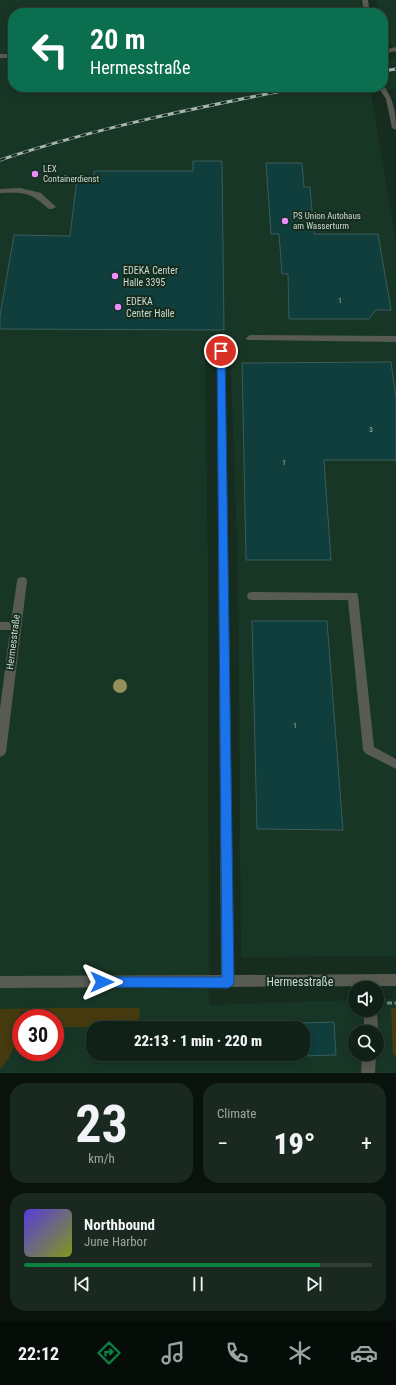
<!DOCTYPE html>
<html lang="en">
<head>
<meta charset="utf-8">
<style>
	:root { --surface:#102117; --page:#192920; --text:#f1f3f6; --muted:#9ca3a1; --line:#303e36; --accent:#0b8043 }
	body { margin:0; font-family:"Roboto Condensed",sans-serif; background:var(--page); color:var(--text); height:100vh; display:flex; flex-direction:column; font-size:15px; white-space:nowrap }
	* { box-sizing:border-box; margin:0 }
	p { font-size:13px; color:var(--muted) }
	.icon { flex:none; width:22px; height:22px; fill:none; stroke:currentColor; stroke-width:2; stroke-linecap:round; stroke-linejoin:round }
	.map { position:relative; height:1073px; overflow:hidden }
	.drawer { display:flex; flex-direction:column; gap:10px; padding:10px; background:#09120d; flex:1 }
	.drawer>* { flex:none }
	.hud { position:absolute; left:8px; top:8px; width:380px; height:84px; border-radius:16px; box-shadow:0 2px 10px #0003,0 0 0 1px var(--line); background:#0b6e4f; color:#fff; overflow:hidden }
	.tools { position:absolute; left:348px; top:981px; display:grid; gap:8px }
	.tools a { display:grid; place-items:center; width:36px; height:36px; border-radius:50%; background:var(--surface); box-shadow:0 2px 10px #0003,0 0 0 1px var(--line); font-size:20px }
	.speed { position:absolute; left:12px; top:1009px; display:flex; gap:8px; font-size:20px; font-weight:700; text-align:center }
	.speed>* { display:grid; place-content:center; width:52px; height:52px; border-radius:50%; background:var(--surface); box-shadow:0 2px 10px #0003,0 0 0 1px var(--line); line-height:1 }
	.speed .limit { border:6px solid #d22; background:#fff; color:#111 }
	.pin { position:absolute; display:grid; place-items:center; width:34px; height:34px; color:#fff; margin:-17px; border:2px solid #fff; border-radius:50%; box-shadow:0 1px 4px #0007 }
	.me { position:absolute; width:44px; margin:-22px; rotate:90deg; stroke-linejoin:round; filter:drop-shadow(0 0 3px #0008) }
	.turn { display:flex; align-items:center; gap:14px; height:84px; padding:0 16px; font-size:18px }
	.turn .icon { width:52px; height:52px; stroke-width:2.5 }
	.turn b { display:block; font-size:28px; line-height:34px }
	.big { font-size:30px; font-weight:800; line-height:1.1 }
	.drawer .card { flex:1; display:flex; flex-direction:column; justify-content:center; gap:6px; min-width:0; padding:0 14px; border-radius:16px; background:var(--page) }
	.drawer .dial { align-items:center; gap:0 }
	.dial b { font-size:52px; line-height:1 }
	.song { display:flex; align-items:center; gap:12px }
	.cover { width:48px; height:48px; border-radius:6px; background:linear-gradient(135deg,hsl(250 70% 55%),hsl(70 70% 35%)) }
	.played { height:4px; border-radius:2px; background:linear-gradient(90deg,var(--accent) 85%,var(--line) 85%) }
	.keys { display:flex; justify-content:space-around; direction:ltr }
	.heat { display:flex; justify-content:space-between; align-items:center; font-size:22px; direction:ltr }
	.drawer .tiles { flex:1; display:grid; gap:10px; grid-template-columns:1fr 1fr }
	.card:last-child { grid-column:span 2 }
	.trip { position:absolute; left:86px; top:1021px; width:224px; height:40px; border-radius:16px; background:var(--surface); box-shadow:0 2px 10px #0003,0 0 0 1px var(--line); font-weight:800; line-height:40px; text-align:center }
	.tab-bar { display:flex; height:64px; justify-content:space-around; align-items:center; background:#060d09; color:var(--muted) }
	.tab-bar .icon { width:28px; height:28px }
	.tab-bar .selected { color:var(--accent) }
	.tab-bar b { font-size:18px; color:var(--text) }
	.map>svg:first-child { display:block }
</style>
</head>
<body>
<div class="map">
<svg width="396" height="1073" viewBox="0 0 396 1073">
	<rect width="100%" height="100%" fill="#152c1f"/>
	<path fill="#183626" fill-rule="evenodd" d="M 0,0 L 361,0 L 363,13 L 13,13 L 13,87 L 383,87 L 383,59 L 396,57 L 396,89 L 371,93 L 396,243 L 396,956 L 241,957 L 238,572 L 230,341 L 205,341 L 205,357 L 208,572 L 209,1005 L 355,1000 L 355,1010 L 377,1010 L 377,999 L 396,999 L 396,1073 L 0,1073 ZM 21,1018 L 55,1018 L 55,1052 L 21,1052 ZM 93,1028 L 303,1028 L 303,1054 L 93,1054 ZM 355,1032 L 377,1032 L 377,1054 L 355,1054 Z
		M 376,0 L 396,0 L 396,55 L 383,30 L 383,13 L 379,13 Z"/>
	<path fill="#463a0f" d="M 51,1008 L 140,1008 L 139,1027 L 55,1027 L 55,1018 L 51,1018 L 52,1011 L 21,1011 C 17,1035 18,1050 0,1069 L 0,1009 Z
		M 391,1008 L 396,1008 L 396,1055 L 393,1055 Z"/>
	<path fill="#0f3e3c" stroke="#3b5c5a" d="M 193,161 L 222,161 L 224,330 L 0,329 L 0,316 L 14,235 L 70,236 L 77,178 L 94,178 L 94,171 L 193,171 Z
		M 266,163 L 302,163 L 304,187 L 310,187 L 314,234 L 378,234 L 391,310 L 376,310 L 369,319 L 289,319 L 288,274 L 282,274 L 279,234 L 271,234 Z
		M 391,362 L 396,397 L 396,460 L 324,460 L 331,560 L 246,560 L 242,363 Z
		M 252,621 L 327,621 L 343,830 L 257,829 Z
		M 334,1022 L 336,1055 L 272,1057 L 271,1054 L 303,1054 L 303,1028 L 270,1028 L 269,1024 Z"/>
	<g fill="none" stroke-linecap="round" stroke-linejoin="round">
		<path stroke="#74867b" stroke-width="3" stroke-dasharray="5 2.5" stroke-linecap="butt" d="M 387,1003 L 396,1003"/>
		<path fill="#575b51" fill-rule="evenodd" d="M 396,47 L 396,51 L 383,54 L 383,50 Z
			M 0,54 L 13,54 L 13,58 L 0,58 Z
			M 20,188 L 41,193 L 56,207 L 52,209 L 49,209 C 30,192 25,192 0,193 L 0,189 Z
			M 250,335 L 396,336 L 396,342 L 247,340 L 246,338 Z
			M 252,592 L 357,593 L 358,596 L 374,747 L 396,759 L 396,769 L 365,753 L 363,750 L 348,600 L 252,600 L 248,599 L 247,596 L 248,593 Z
			M 377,1009 L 378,1032 L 377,1034 L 377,1032 L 364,1032 L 364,1010 L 377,1010 Z
			M 362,1054 L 376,1054 L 375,1073 L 361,1073 Z"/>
		<path fill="#575b51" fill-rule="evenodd" d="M 362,0 L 368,0 L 370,13 L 364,13 Z
			M 383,85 C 394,99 396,113 396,130 L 392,128 L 386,99 L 378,87 L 383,87 Z
			M 221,348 L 225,351 L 234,975 L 396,974 L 396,986 L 0,988 L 0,976 L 221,975 L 217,351 Z
			M 22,577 L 26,578 L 27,581 L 6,752 L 4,755 L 0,757 L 0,709 L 10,630 L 0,630 L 0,622 L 11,622 L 17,581 L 18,578 Z"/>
		<g stroke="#a9b8ae" stroke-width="3">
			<path id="rail" d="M 383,71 L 396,69
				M 0,160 C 99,127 200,107 302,87"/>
		</g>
		<use href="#rail" stroke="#152c1f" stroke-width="2" stroke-dasharray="6" stroke-linecap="butt"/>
	</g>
	<circle fill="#949059" cx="120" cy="686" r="7"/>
	<path fill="#1a73e8" stroke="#114b97" d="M 221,348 L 225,351 L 234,982 L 232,986 L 228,988 L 102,987 L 98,986 L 97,982 L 98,978 L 102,977 L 222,977 L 217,351 Z"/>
	<g fill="#eb8dfc" stroke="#152c1f" stroke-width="1.5">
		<circle cx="35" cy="174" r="4"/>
		<circle cx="285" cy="221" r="4"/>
		<circle cx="115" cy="276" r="4"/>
		<circle cx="118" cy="307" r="4"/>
	</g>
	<g text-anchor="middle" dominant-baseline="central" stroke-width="4" stroke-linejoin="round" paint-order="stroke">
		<g font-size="8" fill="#9db3ac">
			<text x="340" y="300">1</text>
			<text x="371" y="429">3</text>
			<text x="284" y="462">1</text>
			<text x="295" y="725">1</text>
		</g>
		<g font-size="9" fill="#ccdad1" stroke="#152c1f" text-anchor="start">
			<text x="43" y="169">LEX<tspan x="43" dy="10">Containerdienst</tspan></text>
			<text x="293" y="216">PS Union Autohaus<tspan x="293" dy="10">am Wasserturm</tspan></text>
		</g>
		<g font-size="10" fill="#ccdad1" stroke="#152c1f" text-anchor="start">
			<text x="123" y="270">EDEKA Center<tspan x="123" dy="12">Halle 3395</tspan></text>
			<text x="126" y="301">EDEKA<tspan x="126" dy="12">Center Halle</tspan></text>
		</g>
		<g font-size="10" fill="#ccdad1" stroke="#152c1f">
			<text transform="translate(13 642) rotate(-83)">Hermesstraße</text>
		</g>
		<g font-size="12" fill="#ccdad1" stroke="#152c1f">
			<text x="300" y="982">Hermesstraße</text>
		</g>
	</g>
</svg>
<div class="tools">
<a><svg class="icon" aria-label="sound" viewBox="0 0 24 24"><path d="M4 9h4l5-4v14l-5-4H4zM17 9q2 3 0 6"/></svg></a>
<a><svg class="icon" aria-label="search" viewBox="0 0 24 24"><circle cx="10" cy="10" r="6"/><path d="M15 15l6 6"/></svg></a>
</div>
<div class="speed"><div class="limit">30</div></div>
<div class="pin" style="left:221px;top:351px;background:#d93025"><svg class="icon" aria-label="arrive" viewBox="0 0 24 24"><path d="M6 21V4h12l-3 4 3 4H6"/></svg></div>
<svg class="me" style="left:102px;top:982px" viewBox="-20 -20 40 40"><path d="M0-17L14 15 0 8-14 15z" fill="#1a73e8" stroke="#fff" stroke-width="4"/></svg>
<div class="trip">22:13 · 1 min · 220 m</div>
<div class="hud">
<div class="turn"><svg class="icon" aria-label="left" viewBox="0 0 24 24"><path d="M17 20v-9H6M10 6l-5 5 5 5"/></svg><div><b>20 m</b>Hermesstraße</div></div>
</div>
</div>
<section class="drawer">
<div class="tiles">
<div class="card dial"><b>23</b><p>km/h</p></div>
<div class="card"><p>Climate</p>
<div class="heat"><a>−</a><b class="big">19°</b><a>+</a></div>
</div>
<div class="card">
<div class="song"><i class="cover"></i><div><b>Northbound</b><p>June Harbor</p></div></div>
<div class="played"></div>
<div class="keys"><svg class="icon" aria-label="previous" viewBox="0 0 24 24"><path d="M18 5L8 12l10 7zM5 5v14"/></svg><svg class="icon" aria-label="pause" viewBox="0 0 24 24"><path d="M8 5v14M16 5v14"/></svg><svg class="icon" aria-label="next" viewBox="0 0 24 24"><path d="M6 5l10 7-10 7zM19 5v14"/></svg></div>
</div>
</div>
</section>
<nav class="tab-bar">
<b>22:12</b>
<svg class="icon selected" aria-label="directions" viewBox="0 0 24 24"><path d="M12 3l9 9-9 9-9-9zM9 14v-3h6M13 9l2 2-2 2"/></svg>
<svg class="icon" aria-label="music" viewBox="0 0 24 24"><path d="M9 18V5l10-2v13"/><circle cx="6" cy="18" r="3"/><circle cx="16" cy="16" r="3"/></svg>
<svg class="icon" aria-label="phone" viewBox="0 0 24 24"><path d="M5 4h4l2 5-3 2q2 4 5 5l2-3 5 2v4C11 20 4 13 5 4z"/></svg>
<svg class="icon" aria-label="climate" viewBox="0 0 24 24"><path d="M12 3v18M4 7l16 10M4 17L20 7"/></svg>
<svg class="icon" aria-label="car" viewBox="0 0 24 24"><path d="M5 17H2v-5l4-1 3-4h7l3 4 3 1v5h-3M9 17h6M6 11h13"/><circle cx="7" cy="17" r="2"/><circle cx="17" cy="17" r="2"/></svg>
</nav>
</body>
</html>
